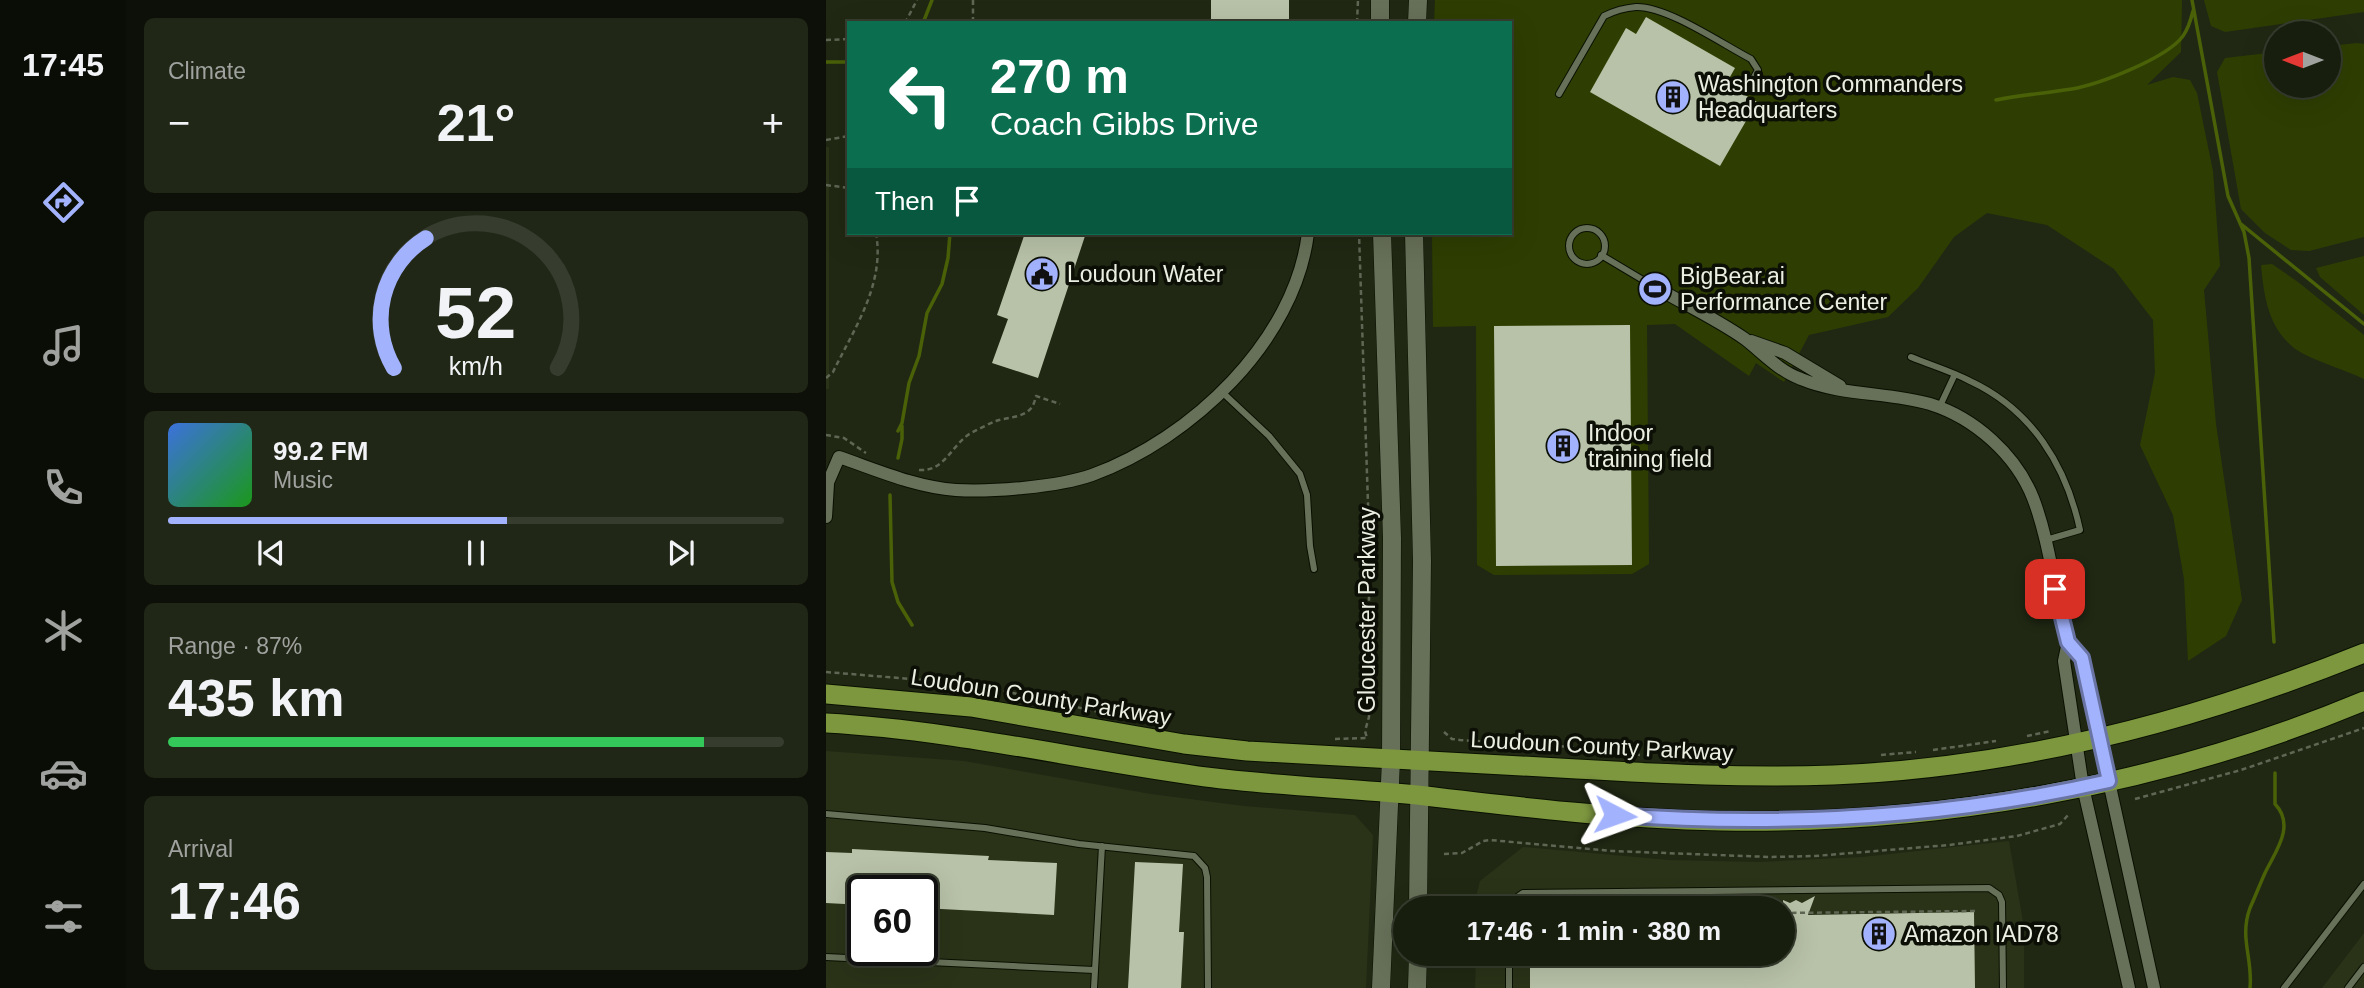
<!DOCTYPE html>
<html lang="en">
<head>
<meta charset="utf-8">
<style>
	:root { --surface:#181e0e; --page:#212717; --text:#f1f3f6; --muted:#9fa29e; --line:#363c2e; --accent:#a2b2fd }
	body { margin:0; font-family:Helvetica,sans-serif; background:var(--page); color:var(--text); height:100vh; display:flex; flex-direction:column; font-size:26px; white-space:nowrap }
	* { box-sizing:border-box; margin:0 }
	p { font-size:23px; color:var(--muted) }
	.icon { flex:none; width:38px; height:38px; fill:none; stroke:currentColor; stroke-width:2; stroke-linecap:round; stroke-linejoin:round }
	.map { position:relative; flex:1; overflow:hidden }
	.side { display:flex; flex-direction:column; gap:18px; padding:18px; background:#0d1008; width:700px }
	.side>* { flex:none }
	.top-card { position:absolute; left:21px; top:21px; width:665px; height:214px; border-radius:0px; box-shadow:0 7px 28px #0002,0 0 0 2px var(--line); background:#0b6e4f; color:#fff; overflow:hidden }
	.needle { width:46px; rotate:270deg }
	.controls { position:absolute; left:1438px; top:21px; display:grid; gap:14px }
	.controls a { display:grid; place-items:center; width:77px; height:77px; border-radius:50%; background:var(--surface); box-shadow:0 7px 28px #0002,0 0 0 2px var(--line); font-size:35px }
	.speed { position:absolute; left:21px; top:875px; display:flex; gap:14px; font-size:35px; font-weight:700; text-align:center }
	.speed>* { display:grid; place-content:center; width:91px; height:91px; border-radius:50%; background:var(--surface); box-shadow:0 7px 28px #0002,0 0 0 2px var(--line); line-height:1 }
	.speed .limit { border:4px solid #111; border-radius:10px; background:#fff; color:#111 }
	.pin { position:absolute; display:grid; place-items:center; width:60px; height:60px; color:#fff; margin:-30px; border-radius:14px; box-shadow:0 4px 10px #0006 }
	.me { position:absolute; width:77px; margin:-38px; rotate:94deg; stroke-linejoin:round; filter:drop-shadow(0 0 5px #0008) }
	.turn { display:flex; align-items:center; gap:24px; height:147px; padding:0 28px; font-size:32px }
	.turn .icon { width:91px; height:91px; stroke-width:2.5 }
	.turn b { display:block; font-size:49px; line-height:60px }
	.then { display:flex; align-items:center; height:66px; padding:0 28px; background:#0003; gap:14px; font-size:26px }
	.big { font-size:52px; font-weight:800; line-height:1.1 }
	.side .tile { flex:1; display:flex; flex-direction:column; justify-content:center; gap:10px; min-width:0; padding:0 24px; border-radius:10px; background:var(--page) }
	.side .dial { align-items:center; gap:0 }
	.dial svg { height:182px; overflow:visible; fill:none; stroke:var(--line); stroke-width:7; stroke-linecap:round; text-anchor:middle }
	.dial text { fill:var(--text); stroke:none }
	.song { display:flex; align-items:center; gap:21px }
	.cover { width:84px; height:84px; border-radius:10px; background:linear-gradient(135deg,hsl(220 70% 55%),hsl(120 70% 35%)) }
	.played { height:7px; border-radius:4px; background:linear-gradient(90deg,var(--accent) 55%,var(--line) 55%) }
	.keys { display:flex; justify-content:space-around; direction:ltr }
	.heat { display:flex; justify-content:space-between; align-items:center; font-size:38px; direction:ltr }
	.charge { height:10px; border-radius:5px; background:linear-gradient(90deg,#34c759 87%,var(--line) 0) }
	.trip { position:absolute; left:567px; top:896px; width:402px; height:70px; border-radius:35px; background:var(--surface); box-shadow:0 7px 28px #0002,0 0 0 2px var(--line); font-weight:800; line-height:70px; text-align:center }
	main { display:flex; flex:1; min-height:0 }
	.dock { display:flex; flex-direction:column; width:126px; justify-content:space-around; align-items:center; background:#0a0c06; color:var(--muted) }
	.dock .icon { width:49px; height:49px }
	.dock .on { color:var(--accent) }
	.dock b { font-size:32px; color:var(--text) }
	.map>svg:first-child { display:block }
</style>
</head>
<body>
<main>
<nav class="dock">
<b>17:45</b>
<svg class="icon on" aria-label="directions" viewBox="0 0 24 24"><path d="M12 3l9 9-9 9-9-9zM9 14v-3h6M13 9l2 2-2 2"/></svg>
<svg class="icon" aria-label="music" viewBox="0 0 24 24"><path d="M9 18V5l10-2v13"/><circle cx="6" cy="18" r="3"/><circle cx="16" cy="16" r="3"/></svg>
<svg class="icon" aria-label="phone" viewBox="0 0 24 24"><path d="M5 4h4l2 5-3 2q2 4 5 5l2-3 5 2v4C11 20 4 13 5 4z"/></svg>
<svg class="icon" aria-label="climate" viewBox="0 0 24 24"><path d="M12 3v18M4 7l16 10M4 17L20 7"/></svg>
<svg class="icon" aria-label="car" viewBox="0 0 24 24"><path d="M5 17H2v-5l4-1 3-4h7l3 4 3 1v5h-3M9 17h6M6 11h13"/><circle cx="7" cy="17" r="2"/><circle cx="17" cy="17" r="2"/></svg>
<svg class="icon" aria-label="filters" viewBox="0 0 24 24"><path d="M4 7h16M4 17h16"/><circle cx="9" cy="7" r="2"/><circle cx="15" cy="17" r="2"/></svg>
</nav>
<section class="side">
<div class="tile"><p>Climate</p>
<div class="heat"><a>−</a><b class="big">21°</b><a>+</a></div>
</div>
<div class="tile dial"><svg viewBox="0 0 100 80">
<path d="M14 69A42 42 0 1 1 86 69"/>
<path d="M14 69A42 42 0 0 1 28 12" stroke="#a2b2fd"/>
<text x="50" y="56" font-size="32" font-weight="700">52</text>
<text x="50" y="72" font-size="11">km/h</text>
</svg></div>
<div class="tile">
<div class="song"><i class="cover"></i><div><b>99.2 FM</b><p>Music</p></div></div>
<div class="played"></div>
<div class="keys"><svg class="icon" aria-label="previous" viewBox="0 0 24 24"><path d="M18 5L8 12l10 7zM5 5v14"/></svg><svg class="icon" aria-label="pause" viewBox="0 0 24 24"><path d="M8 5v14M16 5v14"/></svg><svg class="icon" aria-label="next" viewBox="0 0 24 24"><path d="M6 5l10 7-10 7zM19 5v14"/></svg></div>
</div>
<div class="tile"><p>Range · 87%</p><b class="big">435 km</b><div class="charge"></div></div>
<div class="tile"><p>Arrival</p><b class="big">17:46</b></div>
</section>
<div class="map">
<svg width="1538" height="988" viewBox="0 0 1538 988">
	<rect width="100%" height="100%" fill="#202813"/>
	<path fill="#2a3318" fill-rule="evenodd" d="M 0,147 L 3,147 L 3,389 L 0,389 Z
		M 0,751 L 138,761 L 325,794 L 418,806 L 529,815 L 547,835 L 540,988 L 0,988 ZM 37,891 L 96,891 L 96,950 L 37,950 Z
		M 1183,841 L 1198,927 L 1198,988 L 649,988 L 650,954 L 957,954 L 957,908 L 647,908 L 654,881 L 697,847 L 843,860 L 932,862 L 1036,857 Z
		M 1538,933 L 1538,988 L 1496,988 Z"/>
	<path fill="#2e3e02" d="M 609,0 L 1356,0 L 1355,52 L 1321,85 L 1347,77 L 1364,80 L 1371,93 L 1387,171 L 1394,266 L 1378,290 L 1390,424 L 1416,600 L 1400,636 L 1362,661 L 1358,579 L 1347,515 L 1314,445 L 1329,373 L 1327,320 L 1288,269 L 1221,225 L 1161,213 L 1128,237 L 1092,288 L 1062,317 L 983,335 L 958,382 L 930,363 L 923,376 L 849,324 L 821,325 L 823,564 L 806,574 L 668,575 L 651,565 L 650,326 L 607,327 L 606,233 L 684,233 L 684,23 L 608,23 Z
		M 1378,0 L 1538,0 L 1538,12 L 1399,32 L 1385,26 Z
		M 1531,43 L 1538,44 L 1538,237 L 1483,251 L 1465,250 L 1439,233 L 1415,209 L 1391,72 L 1399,58 L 1451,52 L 1451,86 L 1503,86 L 1503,46 Z
		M 1538,256 L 1538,315 L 1494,277 L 1490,268 Z
		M 1446,264 L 1472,282 L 1538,335 L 1538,379 C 1520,370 1482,359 1468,348 C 1442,327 1438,296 1435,265 Z"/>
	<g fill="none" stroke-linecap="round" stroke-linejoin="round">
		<path stroke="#4a6108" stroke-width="3.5" d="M 1366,0 L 1402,196 L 1418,232 L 1423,258 L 1448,642
			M 97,23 L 106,0
			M 0,62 L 23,62
			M 1170,100 C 1195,95 1221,93 1246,89 C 1274,84 1341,58 1357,36 C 1362,29 1365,19 1367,11
			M 1415,224 L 1538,324
			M 72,431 L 76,423 L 83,383 L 93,356 L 101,313 L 116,284 L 122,258 L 124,233
			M 72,458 L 76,439 L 76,426
			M 64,495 L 66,582 L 72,602 L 86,625
			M 1424,988 C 1427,958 1413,938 1424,908 C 1429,897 1434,884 1439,873 C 1449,852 1470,826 1449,804 L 1449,773"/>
	</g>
	<path fill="#b8c2a8" d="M 385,0 L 463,0 L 463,23 L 385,23 Z
		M 820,17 L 909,68 L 900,84 L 931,102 L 894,166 L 764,92 L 800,28 L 810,34 Z
		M 199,233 L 260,233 L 212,378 L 166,363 L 182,319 L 171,315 Z
		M 804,325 L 806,565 L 670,566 L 668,326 Z
		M 26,849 L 163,856 L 162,860 L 231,863 L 228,915 L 96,908 L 96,891 L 37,891 L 37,905 L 0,903 L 0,852 L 26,853 Z
		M 309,862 L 357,864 L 353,932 L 358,932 L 355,988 L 302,988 Z
		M 989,896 L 982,915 L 1148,912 L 1149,988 L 704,988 L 704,954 L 957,954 L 957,900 L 964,903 L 970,900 L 976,903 Z"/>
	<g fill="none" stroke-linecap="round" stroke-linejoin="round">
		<g stroke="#0a1001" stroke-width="8">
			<path id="lane" d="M 733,94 L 778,16 C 788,11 798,8 810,7 C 841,6 896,44 925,59 L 932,70 L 928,77
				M743 246a18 18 0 1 1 36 0a18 18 0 1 1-36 0Z
				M 775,255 L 822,283
				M 1085,357 C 1104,365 1125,371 1144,381 C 1206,410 1240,465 1254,530 L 1220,540
				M 396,392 L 443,436 L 474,474 L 481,495 L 484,546 L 488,569
				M 1113,408 L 1129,374
				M 0,814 L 159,828 L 253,844 L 368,856 L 379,868 L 381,877 L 382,988
				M 682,908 L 683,903 L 697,893 L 1163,888 L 1173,895 L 1176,902 L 1177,988
				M 683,954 L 683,988
				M 0,957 L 268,970
				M 268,988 L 276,846
				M 1458,988 L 1538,884
				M 1522,988 L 1538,967"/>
		</g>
		<g stroke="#0a1001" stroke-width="14">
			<path id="street" d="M 822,283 C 854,302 889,318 919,339 C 937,353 953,371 975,379 C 1016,396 1062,392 1104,404 C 1149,418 1190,455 1207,498 C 1224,542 1229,596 1242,642 L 1256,658 L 1328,988
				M 925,341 L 959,353 L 1014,386
				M 0,487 L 13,457 C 51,470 89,487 130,490 C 166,492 232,487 266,475 C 365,439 469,341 482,233
				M 0,517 L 2,484
				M 1242,642 L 1238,661 L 1257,787 L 1303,988"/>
		</g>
		<g stroke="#0a1001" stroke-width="19">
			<path id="secondary" d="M 554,23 L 554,0
				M 591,23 L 592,0
				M 588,233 L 596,561 L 592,908
				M 555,988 L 565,760 L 566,538 L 556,233
				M 591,988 L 592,954"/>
		</g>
		<g stroke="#0a1001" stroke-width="21">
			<path id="primary" d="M 0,694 L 145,707 L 358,744 L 421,751 C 531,758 641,764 751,769 C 837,774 922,778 1007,775 C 1190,768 1369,721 1538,653
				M 0,723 C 128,730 253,760 380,777 C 450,786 521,788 591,795 C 692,807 793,819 895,821 C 1113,825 1337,785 1538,701"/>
		</g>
		<path stroke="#5f6654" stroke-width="2.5" stroke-dasharray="5 3.5" stroke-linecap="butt" d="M 147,0 L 147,23
			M 79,23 L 91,0
			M 531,23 L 532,0
			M 0,40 L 23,39
			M 0,140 L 23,136
			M 0,185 L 23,188
			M 0,378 L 7,372 C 29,327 59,284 50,233
			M 0,435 L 18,438 L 40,453
			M 93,470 C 119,472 125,445 145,433 C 153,429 162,424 170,421 C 182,417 198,418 206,407 C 208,404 209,400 210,396 L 234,404
			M 0,672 L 146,684 L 273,712
			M 618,732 L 626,739 L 634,740 L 746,747 L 814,755
			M 1201,736 L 1225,731
			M 509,739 L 541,738 L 539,731 L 543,717 L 543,534 L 533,233
			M 1107,750 L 1170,741
			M 1055,755 L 1090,752
			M 1309,799 L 1415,770 L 1538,728
			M 618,854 L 636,853 L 657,841 L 664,840 L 786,851 L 944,857 L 989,856 L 1123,845 L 1191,836 L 1234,824 L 1243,814
			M 926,908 L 926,897
			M 957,913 L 1150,911"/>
		<use href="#lane" stroke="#677058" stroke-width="6"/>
		<use href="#street" stroke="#677058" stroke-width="12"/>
		<use href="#secondary" stroke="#677058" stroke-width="18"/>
		<use href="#primary" stroke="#7d973f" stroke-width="19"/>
	</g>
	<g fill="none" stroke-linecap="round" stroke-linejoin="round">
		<g stroke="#6974a4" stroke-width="18">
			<path id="route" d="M 789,815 C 955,827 1122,818 1283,781 L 1256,658 L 1242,642 L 1229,589"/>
		</g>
		<use href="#route" stroke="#a2b2fd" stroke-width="12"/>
	</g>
	<defs>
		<g id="building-disc" transform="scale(1.75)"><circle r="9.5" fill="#a2b2fd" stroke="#0c0f06"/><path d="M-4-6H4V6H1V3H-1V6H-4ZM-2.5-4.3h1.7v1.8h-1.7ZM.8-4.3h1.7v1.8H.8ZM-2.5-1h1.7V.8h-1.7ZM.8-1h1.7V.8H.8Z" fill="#111"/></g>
		<g id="civic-disc" transform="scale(1.75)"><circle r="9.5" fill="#a2b2fd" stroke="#0c0f06"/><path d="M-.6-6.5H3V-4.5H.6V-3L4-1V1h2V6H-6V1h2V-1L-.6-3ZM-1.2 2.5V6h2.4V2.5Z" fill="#111"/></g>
		<g id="stadium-disc" transform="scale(1.75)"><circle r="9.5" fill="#a2b2fd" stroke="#0c0f06"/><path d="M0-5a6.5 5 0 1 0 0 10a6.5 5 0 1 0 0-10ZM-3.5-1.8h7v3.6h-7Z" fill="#111"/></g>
	</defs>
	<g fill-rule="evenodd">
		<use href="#building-disc" x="847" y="97"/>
		<use href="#civic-disc" x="216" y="274"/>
		<use href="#stadium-disc" x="829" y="289"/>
		<use href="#building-disc" x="737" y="446"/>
		<use href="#building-disc" x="1053" y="934"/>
	</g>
	<g text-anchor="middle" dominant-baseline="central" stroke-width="7" stroke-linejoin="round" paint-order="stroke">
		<g font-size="23" fill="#eaefe2" stroke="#0c0f06" text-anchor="start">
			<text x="872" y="84">Washington Commanders<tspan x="872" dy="26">Headquarters</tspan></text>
			<text x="241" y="274">Loudoun Water</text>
			<text x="854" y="276">BigBear.ai<tspan x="854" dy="26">Performance Center</tspan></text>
			<text x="762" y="433">Indoor<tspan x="762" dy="26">training field</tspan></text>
			<text x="1078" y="934">Amazon IAD78</text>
		</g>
		<g font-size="23" fill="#eaefe2" stroke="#0c0f06">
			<text transform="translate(541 610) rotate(-90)">Gloucester Parkway</text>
			<text transform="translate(215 697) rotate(9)">Loudoun County Parkway</text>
			<text transform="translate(776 746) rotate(3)">Loudoun County Parkway</text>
		</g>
	</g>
</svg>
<div class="controls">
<a><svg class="needle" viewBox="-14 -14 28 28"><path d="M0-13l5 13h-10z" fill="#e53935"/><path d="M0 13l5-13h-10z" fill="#9fa29e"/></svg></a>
</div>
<div class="speed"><div class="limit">60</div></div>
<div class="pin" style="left:1229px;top:589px;background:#d93025"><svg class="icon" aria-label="arrive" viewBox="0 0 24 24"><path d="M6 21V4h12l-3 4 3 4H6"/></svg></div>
<svg class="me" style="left:789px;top:815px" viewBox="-20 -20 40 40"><path d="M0-17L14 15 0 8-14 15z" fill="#a2b2fd" stroke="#fff" stroke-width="4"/></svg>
<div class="trip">17:46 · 1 min · 380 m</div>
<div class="top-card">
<div class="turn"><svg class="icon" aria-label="left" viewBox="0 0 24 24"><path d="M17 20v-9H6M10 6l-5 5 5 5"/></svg><div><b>270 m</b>Coach Gibbs Drive</div></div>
<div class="then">Then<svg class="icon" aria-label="arrive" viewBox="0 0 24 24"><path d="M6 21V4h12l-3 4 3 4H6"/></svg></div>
</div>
</div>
</main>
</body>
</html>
